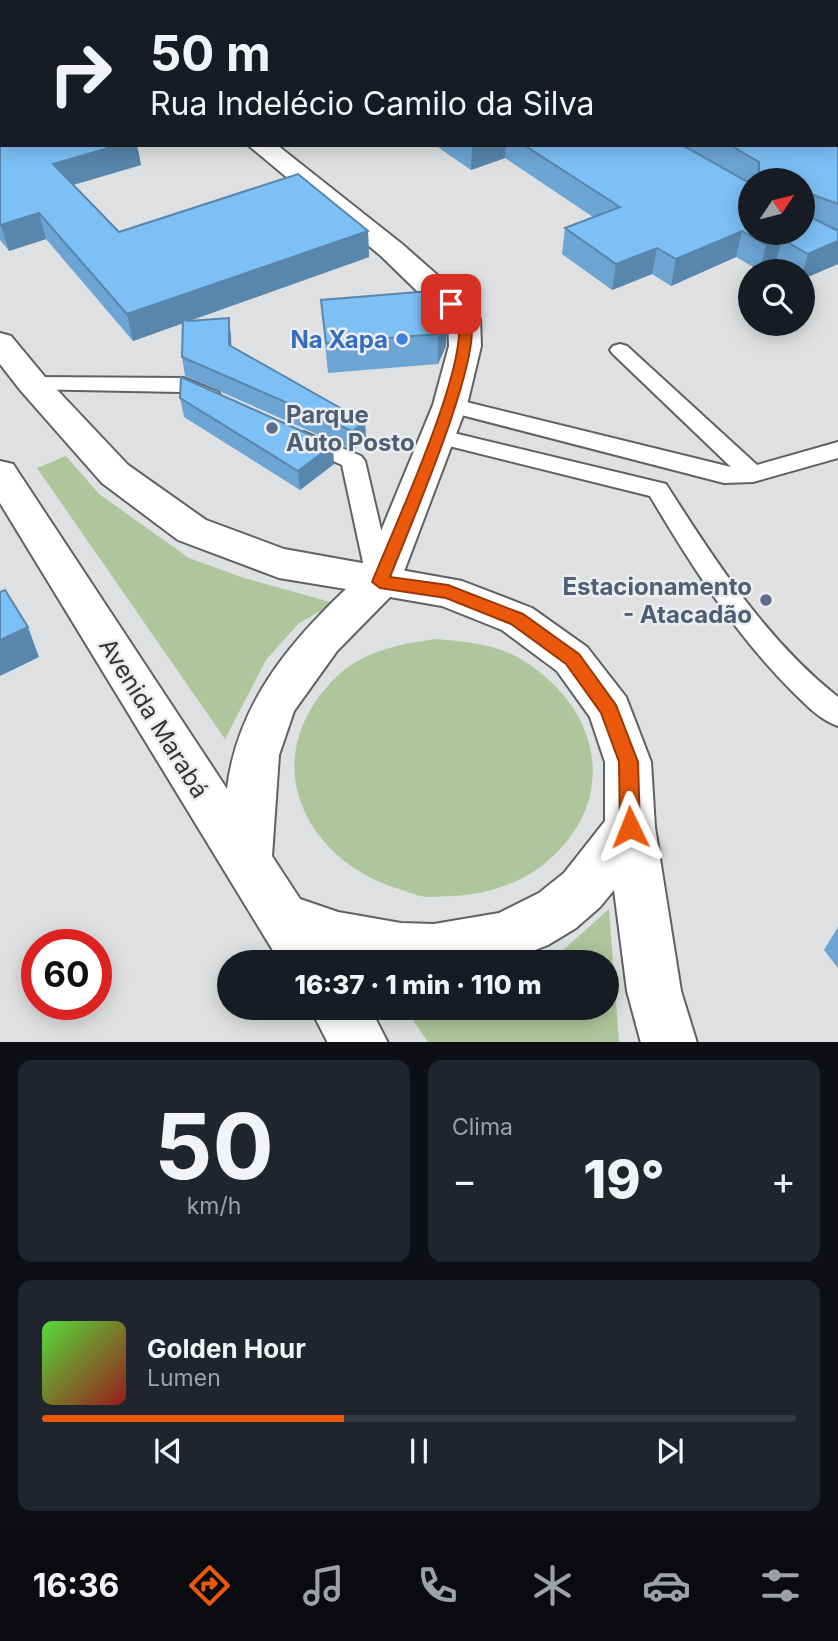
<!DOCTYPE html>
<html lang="pt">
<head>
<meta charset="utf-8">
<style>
	:root { --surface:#171b24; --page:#20242c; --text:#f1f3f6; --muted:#9ea1a6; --line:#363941; --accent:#ea580c }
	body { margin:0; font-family:Inter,sans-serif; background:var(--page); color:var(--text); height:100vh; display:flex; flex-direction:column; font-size:26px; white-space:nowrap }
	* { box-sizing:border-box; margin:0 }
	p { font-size:23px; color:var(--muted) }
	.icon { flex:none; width:38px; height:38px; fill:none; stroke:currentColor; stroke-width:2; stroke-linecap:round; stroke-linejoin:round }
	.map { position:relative; height:1042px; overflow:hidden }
	.sheet { display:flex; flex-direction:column; gap:18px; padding:18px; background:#0d0f14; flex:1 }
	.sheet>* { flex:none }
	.banner { position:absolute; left:0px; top:0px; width:838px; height:147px; box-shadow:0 4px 18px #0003; background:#171b24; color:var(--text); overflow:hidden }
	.needle { width:46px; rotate:55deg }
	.controls { position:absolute; left:738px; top:168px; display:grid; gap:14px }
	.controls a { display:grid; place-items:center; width:77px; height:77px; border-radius:50%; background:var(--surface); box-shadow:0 4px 18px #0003; font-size:35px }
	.speed { position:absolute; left:21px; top:929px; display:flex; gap:14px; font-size:35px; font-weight:700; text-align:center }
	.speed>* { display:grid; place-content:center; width:91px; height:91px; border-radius:50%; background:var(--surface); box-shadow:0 4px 18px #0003; line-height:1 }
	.speed .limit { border:10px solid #d22; background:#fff; color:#111 }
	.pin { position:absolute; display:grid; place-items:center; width:60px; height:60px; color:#fff; margin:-30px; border-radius:14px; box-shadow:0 4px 10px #0006 }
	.me { position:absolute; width:77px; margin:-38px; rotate:358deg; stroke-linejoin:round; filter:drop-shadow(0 0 5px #0008) }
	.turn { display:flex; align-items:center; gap:24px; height:147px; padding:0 35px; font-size:32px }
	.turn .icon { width:91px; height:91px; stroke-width:2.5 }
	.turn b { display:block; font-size:49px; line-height:60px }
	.big { font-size:52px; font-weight:800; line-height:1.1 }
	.sheet .card { flex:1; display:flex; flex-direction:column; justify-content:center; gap:10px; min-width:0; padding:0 24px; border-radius:14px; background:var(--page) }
	.sheet .dial { align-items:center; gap:0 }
	.dial b { font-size:91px; line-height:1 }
	.song { display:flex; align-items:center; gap:21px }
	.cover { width:84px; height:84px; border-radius:10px; background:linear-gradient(135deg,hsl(110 70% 55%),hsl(0 70% 35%)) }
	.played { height:7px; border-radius:4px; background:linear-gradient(90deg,var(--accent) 40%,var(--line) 40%) }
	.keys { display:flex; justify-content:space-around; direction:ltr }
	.heat { display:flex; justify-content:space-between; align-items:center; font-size:38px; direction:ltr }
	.sheet .tiles { flex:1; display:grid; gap:18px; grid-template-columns:1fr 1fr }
	.card:last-child { grid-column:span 2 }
	.trip { position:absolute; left:217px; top:950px; width:402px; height:70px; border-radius:35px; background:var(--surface); box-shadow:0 4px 18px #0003; font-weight:800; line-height:70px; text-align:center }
	.dock { display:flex; height:112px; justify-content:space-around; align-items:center; background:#090b0e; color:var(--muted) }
	.dock .icon { width:49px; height:49px }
	.dock .current { color:var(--accent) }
	.dock b { font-size:32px; color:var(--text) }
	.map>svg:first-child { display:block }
</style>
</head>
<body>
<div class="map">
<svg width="838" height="1043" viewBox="0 0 838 1043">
	<rect width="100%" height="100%" fill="#dee0e1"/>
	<path fill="#adc69c" d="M 442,0 L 713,0 L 718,2 L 446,2 Z
		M 66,456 L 99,494 L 189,558 L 244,578 L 334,603 L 298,624 L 266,660 L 225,739 L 37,468 Z
		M 437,639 C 466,642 498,644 524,661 C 599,708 620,796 550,859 C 523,883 489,894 453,896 C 445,896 435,897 427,897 C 417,896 406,891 396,888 C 319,864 265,784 312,707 C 323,690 338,672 356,662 C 381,647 408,643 437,639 Z
		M 609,909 L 619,1042 L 428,1042 L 405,1008 L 607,1008 L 607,962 L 532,962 L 562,951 Z"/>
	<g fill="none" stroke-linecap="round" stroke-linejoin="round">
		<g stroke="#5f6162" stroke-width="4">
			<path id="service" d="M 620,344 L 627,346 L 757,465 L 838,442 L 838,458 L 753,482 L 724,483 L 442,410 L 439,405 L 442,400 L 450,398 L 731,467 L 613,354 L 610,350 L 613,346 Z
				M 33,377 L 184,378 L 218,392 L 221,397 L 218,402 L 202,402 L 181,392 L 25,389 L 22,384 L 25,379 Z
				M 437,429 L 666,484 C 715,561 766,640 838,697 L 838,726 C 820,720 805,704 792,691 C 734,633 691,565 650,496 L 429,441 L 426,436 L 429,431 Z
				M 304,432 L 361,456 L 365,461 L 393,581 L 389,588 L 380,591 L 371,588 L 367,581 L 342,465 L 296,444 L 293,439 L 296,434 Z"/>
		</g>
		<g stroke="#5f6162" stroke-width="4">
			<path id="minor" d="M 70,0 L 91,0 L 92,2 L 71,2 Z
				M 708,0 L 731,0 L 732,2 L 709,2 Z
				M 248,145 L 277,145 L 402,244 L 452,288 L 480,319 L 481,346 L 467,405 L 400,582 L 394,593 L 380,597 L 366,593 L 360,582 L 433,405 L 449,346 L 448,321 L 381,256 Z"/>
		</g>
		<g stroke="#5f6162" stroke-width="4">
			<path id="primary" d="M 0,333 L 11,336 L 45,377 L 128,465 L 206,520 L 284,549 L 462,581 L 532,608 L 587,647 L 626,697 L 651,762 L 655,827 L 681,991 L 697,1043 L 641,1043 L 627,991 L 614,890 L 600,907 L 576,928 L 548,945 L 504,962 L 280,962 L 0,503 L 0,461 L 13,464 L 227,789 C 237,706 287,645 346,589 L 279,578 L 178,540 L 102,483 L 21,391 L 0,364 ZM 390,597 L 442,606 L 502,630 L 557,671 L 590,717 L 605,762 L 605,821 L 564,873 L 539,893 L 499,913 L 434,924 L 401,923 L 338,912 L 300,899 L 272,856 L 279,755 L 294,711 L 337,651 Z
				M 310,1008 L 370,1008 L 388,1043 L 328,1043 Z"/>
		</g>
		<use href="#service" fill="#fff" fill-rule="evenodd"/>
		<use href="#minor" fill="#fff" fill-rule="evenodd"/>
		<use href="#primary" fill="#fff" fill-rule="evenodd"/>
	</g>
	<path fill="#6ca5d4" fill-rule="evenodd" d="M 838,39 L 838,264 L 803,279 L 803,271 L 786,271 L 775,265 L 760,271 L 736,257 L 671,286 L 652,274 L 612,290 L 562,254 L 565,228 L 593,217 L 505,158 L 471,170 L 435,145 L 836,145 ZM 751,180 L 803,180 L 751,233 Z
		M 0,49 L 2,145 L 137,145 L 141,165 L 73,185 L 119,232 L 368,231 L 369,257 L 188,321 L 229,318 L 231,346 L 365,422 L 366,441 L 353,450 L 185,376 L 182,357 L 183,323 L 133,341 L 46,239 L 9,251 L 0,240 Z
		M 443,290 L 446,346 L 438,364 L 328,373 L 321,300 Z
		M 180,398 L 334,464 L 300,490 L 184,417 Z
		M 838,927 L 838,968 L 824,950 Z"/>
	<path fill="#5886ac" d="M 119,145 L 137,145 L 141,165 L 59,189 L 53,164 Z
		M 472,145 L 506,145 L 505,158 L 471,170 Z
		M 807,205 L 803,220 L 803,206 Z
		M 39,213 L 46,239 L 9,251 L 1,225 Z
		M 368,231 L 369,257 L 133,341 L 127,314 Z
		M 742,231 L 736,257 L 671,286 L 676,259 Z
		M 782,239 L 775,265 L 760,271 L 766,245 Z
		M 838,241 L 838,264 L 803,279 L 803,271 L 808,254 Z
		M 657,248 L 652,274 L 612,290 L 616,264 Z
		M 447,316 L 446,346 L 438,364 L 438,334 Z
		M 229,318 L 231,336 L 232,363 L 229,345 Z
		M 365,422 L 366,441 L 353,450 L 352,431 Z
		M 333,445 L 334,464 L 300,490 L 298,471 Z
		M 28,627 L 39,657 L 0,676 L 0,640 Z"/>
	<path fill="#7dc0f6" stroke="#5886ac" stroke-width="2" d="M 133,0 L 410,0 L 413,2 L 133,2 Z
		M 836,38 L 838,39 L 838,204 L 808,193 L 807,205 L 803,206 L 803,180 L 759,180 L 759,162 L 730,145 L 836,145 Z
		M 0,49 L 2,49 L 2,145 L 119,145 L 53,164 L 119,232 L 298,174 L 368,231 L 127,314 L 39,213 L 1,225 L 0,224 Z
		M 524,145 L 682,145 L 746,181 L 751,182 L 751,233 L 803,233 L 803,213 L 834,229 L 838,230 L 838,241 L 808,254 L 782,239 L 766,245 L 742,231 L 676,259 L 657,248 L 616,264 L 565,228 L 620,207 Z
		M 443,290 L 446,293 L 447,316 L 438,334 L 326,343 L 321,300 Z
		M 229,318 L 229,345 L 365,422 L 352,431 L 182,357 L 183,319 L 188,321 Z
		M 181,377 L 333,445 L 298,471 L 180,398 Z
		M 5,590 L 28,627 L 0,640 L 0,592 Z"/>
	<path fill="#ea580c" stroke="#983908" stroke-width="2" d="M 451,301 C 458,303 467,312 470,318 C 485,355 407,533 390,577 L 448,585 L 523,614 L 579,654 L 616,705 L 638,762 L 640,827 L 638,833 L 630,836 L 623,833 L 620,827 L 619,762 L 601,713 L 566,664 L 511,624 L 446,598 L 380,588 L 372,582 C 392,532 469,366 458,321 C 456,316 449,310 445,304 Z"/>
	<circle fill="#3f7fe0" stroke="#ecedee" stroke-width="2.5" cx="402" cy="339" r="7"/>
	<g fill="#5c6f8a" stroke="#ecedee" stroke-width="2.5">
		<circle cx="272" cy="428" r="7"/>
		<circle cx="766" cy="600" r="7"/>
	</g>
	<g text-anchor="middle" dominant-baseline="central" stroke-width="5" stroke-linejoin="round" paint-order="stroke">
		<g font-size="24" font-weight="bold" fill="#366cbe" stroke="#ecedee" text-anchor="end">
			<text x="388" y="339">Na Xapa</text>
		</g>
		<g font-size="24" font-weight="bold" fill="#4e5e75" stroke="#ecedee" text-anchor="start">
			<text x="286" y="414">Parque<tspan x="286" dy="28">Auto Posto</tspan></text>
			<text x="752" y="586" text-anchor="end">Estacionamento<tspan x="752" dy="28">- Atacadão</tspan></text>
		</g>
		<g font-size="24" fill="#353536" stroke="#ecedee">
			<text transform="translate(154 718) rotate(58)">Avenida Marabá</text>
		</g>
	</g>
</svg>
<div class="controls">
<a><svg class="needle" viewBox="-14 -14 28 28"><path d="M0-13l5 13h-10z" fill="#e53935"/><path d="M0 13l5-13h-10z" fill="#9ea1a6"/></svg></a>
<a><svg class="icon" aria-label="search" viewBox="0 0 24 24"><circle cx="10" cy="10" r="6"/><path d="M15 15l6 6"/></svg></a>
</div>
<div class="speed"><div class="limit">60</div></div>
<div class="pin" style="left:451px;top:304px;background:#d93025"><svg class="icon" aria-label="arrive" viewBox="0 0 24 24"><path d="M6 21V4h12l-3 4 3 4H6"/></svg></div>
<svg class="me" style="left:630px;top:827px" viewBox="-20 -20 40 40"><path d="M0-17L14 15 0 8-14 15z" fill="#ea580c" stroke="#fff" stroke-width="4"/></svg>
<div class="trip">16:37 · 1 min · 110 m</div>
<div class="banner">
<div class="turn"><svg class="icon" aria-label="right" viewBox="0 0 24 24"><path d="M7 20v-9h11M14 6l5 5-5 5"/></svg><div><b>50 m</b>Rua Indelécio Camilo da Silva</div></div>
</div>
</div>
<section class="sheet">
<div class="tiles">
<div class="card dial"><b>50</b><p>km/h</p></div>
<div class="card"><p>Clima</p>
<div class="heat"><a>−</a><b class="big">19°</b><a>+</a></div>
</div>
<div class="card">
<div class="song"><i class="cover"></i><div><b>Golden Hour</b><p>Lumen</p></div></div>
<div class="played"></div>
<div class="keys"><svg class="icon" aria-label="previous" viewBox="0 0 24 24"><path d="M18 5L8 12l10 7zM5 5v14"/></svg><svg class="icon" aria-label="pause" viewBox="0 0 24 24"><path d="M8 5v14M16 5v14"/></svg><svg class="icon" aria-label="next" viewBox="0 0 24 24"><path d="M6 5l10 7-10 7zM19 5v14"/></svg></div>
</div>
</div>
</section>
<nav class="dock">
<b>16:36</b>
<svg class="icon current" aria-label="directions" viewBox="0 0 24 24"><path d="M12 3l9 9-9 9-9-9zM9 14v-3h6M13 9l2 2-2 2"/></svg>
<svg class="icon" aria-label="music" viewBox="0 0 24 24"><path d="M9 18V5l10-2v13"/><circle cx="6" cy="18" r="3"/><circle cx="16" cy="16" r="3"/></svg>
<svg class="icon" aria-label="phone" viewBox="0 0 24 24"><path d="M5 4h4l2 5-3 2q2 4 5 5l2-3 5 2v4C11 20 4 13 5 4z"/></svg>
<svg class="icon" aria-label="climate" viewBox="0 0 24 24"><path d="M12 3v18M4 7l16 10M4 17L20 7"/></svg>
<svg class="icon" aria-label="car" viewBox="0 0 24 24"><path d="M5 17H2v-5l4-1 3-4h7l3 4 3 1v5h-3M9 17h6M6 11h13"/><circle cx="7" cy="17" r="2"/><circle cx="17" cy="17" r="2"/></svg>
<svg class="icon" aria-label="filters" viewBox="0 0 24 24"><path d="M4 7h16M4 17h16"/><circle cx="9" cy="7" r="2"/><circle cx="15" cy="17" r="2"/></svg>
</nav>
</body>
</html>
